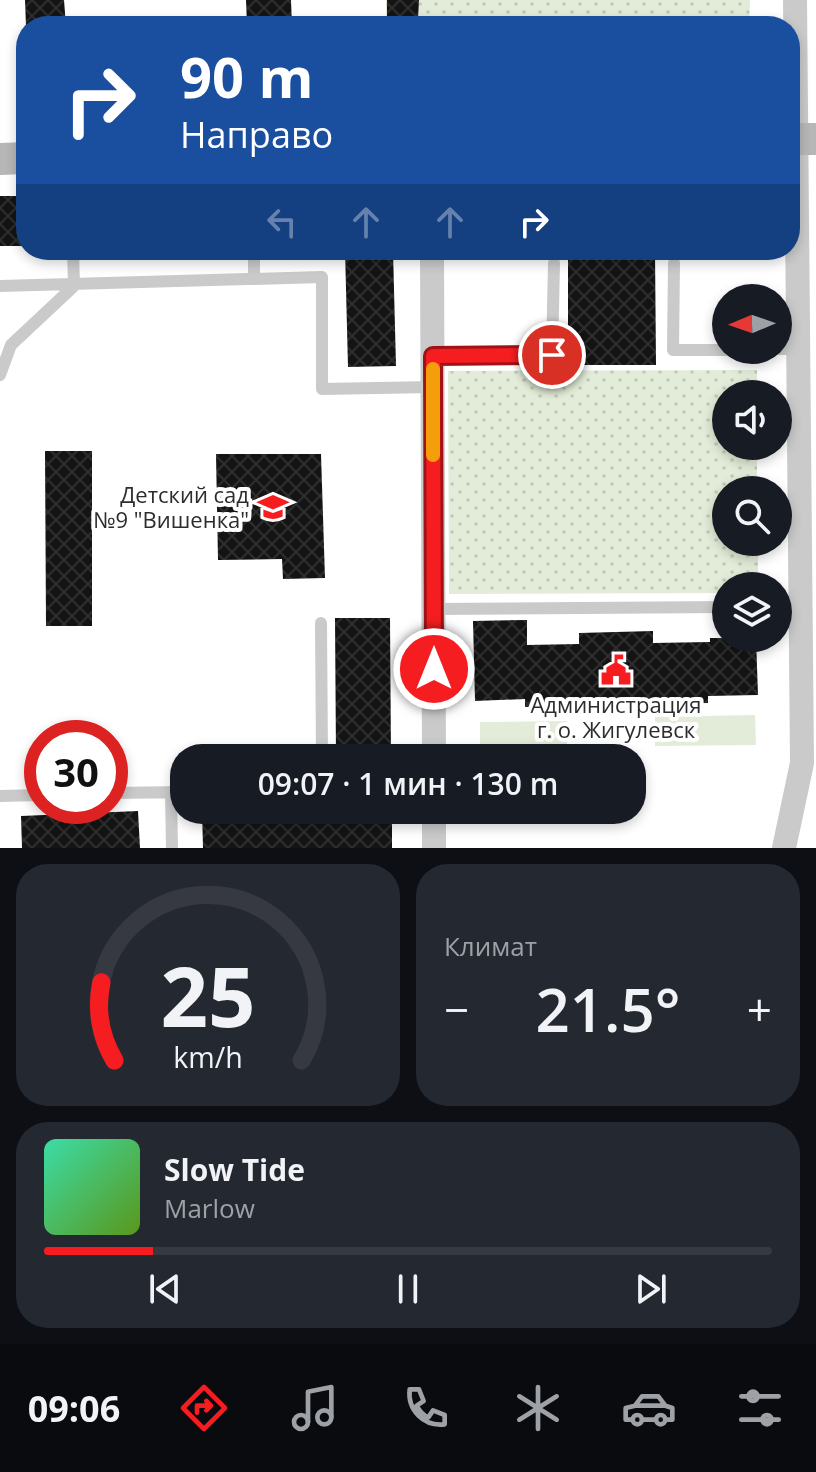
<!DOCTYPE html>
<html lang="ru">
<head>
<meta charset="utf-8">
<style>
	:root { --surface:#171b24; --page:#242831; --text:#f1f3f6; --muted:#9ea1a6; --line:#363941; --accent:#f61d21 }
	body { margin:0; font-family:"Open Sans",sans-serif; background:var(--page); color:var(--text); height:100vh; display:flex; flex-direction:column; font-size:30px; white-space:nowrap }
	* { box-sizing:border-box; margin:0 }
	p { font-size:26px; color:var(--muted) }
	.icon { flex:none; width:44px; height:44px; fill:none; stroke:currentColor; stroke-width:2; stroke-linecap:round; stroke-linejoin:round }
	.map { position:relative; height:848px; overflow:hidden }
	.panel { display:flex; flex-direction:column; gap:16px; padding:16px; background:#0d0f14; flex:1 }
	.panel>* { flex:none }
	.guide { position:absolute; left:16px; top:16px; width:784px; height:244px; border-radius:32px; box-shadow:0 4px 12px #0003; background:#1a4fa0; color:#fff; overflow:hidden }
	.needle { width:52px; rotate:268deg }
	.controls { position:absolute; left:712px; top:284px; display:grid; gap:16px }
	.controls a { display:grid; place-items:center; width:80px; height:80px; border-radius:50%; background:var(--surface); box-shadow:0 4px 12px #0003; font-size:40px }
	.speed { position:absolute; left:24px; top:720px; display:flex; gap:16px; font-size:40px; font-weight:700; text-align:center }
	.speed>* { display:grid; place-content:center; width:104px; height:104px; border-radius:50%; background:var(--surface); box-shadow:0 4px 12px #0003; line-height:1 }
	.speed .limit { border:12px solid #d22; background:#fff; color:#111 }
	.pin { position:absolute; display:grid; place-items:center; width:68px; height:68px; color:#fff; margin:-34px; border:4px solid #fff; border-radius:50%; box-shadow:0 2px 8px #0007 }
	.me { position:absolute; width:88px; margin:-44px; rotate:0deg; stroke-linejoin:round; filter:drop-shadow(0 0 6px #0008) }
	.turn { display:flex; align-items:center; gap:28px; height:168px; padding:0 32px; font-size:36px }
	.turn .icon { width:104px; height:104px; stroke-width:2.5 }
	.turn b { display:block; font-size:56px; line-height:68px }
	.lanes { display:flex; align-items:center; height:76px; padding:0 32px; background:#0003; justify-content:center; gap:40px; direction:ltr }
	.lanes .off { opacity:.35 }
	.big { font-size:60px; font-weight:600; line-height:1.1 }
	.panel .tile { flex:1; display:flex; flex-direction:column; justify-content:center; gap:12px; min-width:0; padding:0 28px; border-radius:32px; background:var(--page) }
	.panel .dial { align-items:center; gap:0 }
	.dial svg { height:208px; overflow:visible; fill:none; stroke:var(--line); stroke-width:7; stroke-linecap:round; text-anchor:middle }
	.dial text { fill:var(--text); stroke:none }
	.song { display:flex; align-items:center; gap:24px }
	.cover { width:96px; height:96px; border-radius:12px; background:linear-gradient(135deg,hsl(160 70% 55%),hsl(90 70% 35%)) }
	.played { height:8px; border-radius:4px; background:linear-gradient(90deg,var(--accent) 15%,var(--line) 15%) }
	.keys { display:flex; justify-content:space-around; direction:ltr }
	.heat { display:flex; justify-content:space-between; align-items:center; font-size:44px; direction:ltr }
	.panel .tiles { flex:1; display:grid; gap:16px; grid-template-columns:1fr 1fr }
	.tile:last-child { grid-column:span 2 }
	.trip { position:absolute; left:170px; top:744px; width:476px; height:80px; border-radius:32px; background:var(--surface); box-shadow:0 4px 12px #0003; font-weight:600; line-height:80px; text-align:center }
	.menu { display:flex; height:128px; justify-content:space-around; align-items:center; background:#090b0e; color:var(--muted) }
	.menu .icon { width:56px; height:56px }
	.menu .current { color:var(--accent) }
	.menu b { font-size:36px; color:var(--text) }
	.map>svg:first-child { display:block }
</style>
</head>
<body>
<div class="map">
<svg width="816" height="848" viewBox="0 0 816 848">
	<defs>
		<pattern id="park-dots" width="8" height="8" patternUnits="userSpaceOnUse" patternTransform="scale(2)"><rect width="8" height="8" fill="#e2ecd8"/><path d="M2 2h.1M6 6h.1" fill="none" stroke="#c2cbba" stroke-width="1.8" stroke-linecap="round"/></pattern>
		<pattern id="building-cross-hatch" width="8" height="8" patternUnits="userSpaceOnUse" patternTransform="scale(2)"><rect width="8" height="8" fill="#141414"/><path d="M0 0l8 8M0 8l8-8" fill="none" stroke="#2e2e2e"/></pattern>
	</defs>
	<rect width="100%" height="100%" fill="#fff"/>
	<path fill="#e2ecd8" d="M 755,715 L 756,745 L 655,746 L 655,717 Z
		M 567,721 L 567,750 L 480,752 L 480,722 Z"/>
	<path fill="url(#park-dots)" d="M 386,0 L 750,0 L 749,25 L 386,26 Z
		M 757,370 L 757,394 L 726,394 L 726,446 L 757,446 L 757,490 L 726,490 L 726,542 L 758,542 L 758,586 L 726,586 L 726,593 L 449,594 L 448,371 Z"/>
	<path fill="url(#building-cross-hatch)" d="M 25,0 L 64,0 L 66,26 L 26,26 Z
		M 246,0 L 291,0 L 292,26 L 247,26 Z
		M 387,0 L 419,0 L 418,19 L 387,19 Z
		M 0,196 L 26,196 L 26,246 L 0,246 Z
		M 345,250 L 393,250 L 396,366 L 348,367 Z
		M 568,251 L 655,251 L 656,365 L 568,365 Z
		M 45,451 L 92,451 L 92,626 L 46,626 Z
		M 216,454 L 321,454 L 325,578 L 283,579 L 282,559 L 218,560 Z
		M 335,618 L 390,618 L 391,758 L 336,758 Z
		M 527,620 L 527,645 L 579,644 L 579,633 L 653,631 L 653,643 L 710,642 L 710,638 L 756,638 L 758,695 L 708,696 L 708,703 L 525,707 L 525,699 L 475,701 L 473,621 Z
		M 202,810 L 392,810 L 392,848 L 203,848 Z
		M 138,811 L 140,848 L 22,848 L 21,816 Z"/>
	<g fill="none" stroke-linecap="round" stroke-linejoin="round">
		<path stroke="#cacaca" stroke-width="12" d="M 674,263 L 673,350 L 726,350
			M 254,279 L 254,250
			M 0,286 L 322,277 L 322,389 L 433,387
			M 778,349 L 800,349
			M 433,356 L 552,355 L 554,263
			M 0,375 L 11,345 L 74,286 L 73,250
			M 778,606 L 801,606
			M 434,609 L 726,607
			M 321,623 L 322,758
			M 171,792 L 172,848
			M 110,793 L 184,792
			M 0,796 L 42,795"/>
		<path stroke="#cacaca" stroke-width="24" d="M 432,250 L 434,758
			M 434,810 L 434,848
			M 784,848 L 802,763 L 795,0"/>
		<path stroke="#b7b7b7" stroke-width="32" d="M 790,139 L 816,139
			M 0,159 L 26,158"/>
	</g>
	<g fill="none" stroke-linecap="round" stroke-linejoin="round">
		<g stroke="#a01315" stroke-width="20">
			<path id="route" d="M 434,669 L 433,356 L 552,355"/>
		</g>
		<use href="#route" stroke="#f61d21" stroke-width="14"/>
		<path stroke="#f59e0b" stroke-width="14" d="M 433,369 L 433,455"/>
	</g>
	<defs>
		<g id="school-bare" transform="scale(2.4)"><path d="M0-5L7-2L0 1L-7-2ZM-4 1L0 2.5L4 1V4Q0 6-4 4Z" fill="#f61d21" stroke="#fff" stroke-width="2.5" paint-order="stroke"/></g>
		<g id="civic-bare" transform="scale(2.4)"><path d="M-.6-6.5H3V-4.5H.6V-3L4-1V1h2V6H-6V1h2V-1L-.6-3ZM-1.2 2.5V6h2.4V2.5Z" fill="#f61d21" stroke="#fff" stroke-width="2.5" paint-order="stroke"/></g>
	</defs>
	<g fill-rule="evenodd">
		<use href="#school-bare" x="273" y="507"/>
		<use href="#civic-bare" x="616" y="670"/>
	</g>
	<g text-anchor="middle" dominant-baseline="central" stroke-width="8" stroke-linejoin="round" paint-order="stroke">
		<g font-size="22" fill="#2d2d2d" stroke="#fff" text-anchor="end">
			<text x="249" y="494">Детский сад<tspan x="249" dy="25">№9 "Вишенка"</tspan></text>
			<text x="616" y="704" text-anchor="middle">Администрация<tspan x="616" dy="25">г. о. Жигулевск</tspan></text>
		</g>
	</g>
</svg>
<div class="controls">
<a><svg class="needle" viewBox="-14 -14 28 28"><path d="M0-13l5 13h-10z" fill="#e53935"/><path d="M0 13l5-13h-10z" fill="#9ea1a6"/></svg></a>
<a><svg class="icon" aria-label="sound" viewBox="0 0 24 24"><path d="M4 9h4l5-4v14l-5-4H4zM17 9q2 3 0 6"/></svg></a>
<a><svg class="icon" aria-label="search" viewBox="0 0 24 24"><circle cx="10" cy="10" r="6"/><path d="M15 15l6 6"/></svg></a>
<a><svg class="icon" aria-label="layers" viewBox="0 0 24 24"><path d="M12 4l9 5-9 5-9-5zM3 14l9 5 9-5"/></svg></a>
</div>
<div class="speed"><div class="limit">30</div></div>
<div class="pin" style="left:552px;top:355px;background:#d93025"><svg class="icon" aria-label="arrive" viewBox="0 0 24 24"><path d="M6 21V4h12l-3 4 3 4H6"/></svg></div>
<svg class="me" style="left:434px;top:669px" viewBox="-20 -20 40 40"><circle r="17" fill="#f61d21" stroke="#fff" stroke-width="3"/><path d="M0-11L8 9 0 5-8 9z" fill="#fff"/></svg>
<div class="trip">09:07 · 1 мин · 130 m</div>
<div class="guide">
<div class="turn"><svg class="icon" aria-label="right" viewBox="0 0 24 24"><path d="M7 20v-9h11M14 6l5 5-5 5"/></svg><div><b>90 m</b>Направо</div></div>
<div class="lanes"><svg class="icon off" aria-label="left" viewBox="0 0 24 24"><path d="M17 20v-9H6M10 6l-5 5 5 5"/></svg><svg class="icon off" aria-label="ahead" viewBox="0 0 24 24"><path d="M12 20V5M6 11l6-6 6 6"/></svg><svg class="icon off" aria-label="ahead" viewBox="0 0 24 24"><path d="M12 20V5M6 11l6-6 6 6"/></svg><svg class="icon" aria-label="right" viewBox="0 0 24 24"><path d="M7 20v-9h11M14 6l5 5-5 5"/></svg></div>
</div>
</div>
<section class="panel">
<div class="tiles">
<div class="tile dial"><svg viewBox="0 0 100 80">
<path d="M14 69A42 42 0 1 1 86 69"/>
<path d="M14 69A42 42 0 0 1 9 39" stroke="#f61d21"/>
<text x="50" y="56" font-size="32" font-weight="700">25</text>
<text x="50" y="72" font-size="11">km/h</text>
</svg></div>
<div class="tile"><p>Климат</p>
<div class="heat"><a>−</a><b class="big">21.5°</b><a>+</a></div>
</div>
<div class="tile">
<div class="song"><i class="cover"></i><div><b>Slow Tide</b><p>Marlow</p></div></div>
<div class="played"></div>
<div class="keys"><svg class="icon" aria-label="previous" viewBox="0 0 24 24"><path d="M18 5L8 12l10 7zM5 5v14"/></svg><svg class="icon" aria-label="pause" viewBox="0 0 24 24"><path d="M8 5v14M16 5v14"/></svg><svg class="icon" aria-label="next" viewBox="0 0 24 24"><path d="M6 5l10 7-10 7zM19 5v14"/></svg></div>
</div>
</div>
</section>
<nav class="menu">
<b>09:06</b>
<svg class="icon current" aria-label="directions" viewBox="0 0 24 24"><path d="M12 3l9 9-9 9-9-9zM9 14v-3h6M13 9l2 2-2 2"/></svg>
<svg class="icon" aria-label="music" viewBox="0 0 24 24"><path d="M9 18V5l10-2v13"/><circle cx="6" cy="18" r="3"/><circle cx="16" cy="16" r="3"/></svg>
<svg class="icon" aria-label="phone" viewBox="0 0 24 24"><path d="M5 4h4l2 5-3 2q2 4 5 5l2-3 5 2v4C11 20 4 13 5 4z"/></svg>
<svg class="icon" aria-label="climate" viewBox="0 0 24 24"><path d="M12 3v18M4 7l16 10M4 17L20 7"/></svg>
<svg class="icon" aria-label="car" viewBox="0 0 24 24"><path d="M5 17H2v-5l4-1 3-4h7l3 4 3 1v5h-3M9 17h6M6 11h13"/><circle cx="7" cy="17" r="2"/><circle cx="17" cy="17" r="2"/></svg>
<svg class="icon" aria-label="filters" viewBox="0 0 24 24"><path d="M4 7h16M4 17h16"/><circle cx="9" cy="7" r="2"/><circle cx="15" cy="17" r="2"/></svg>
</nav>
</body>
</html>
